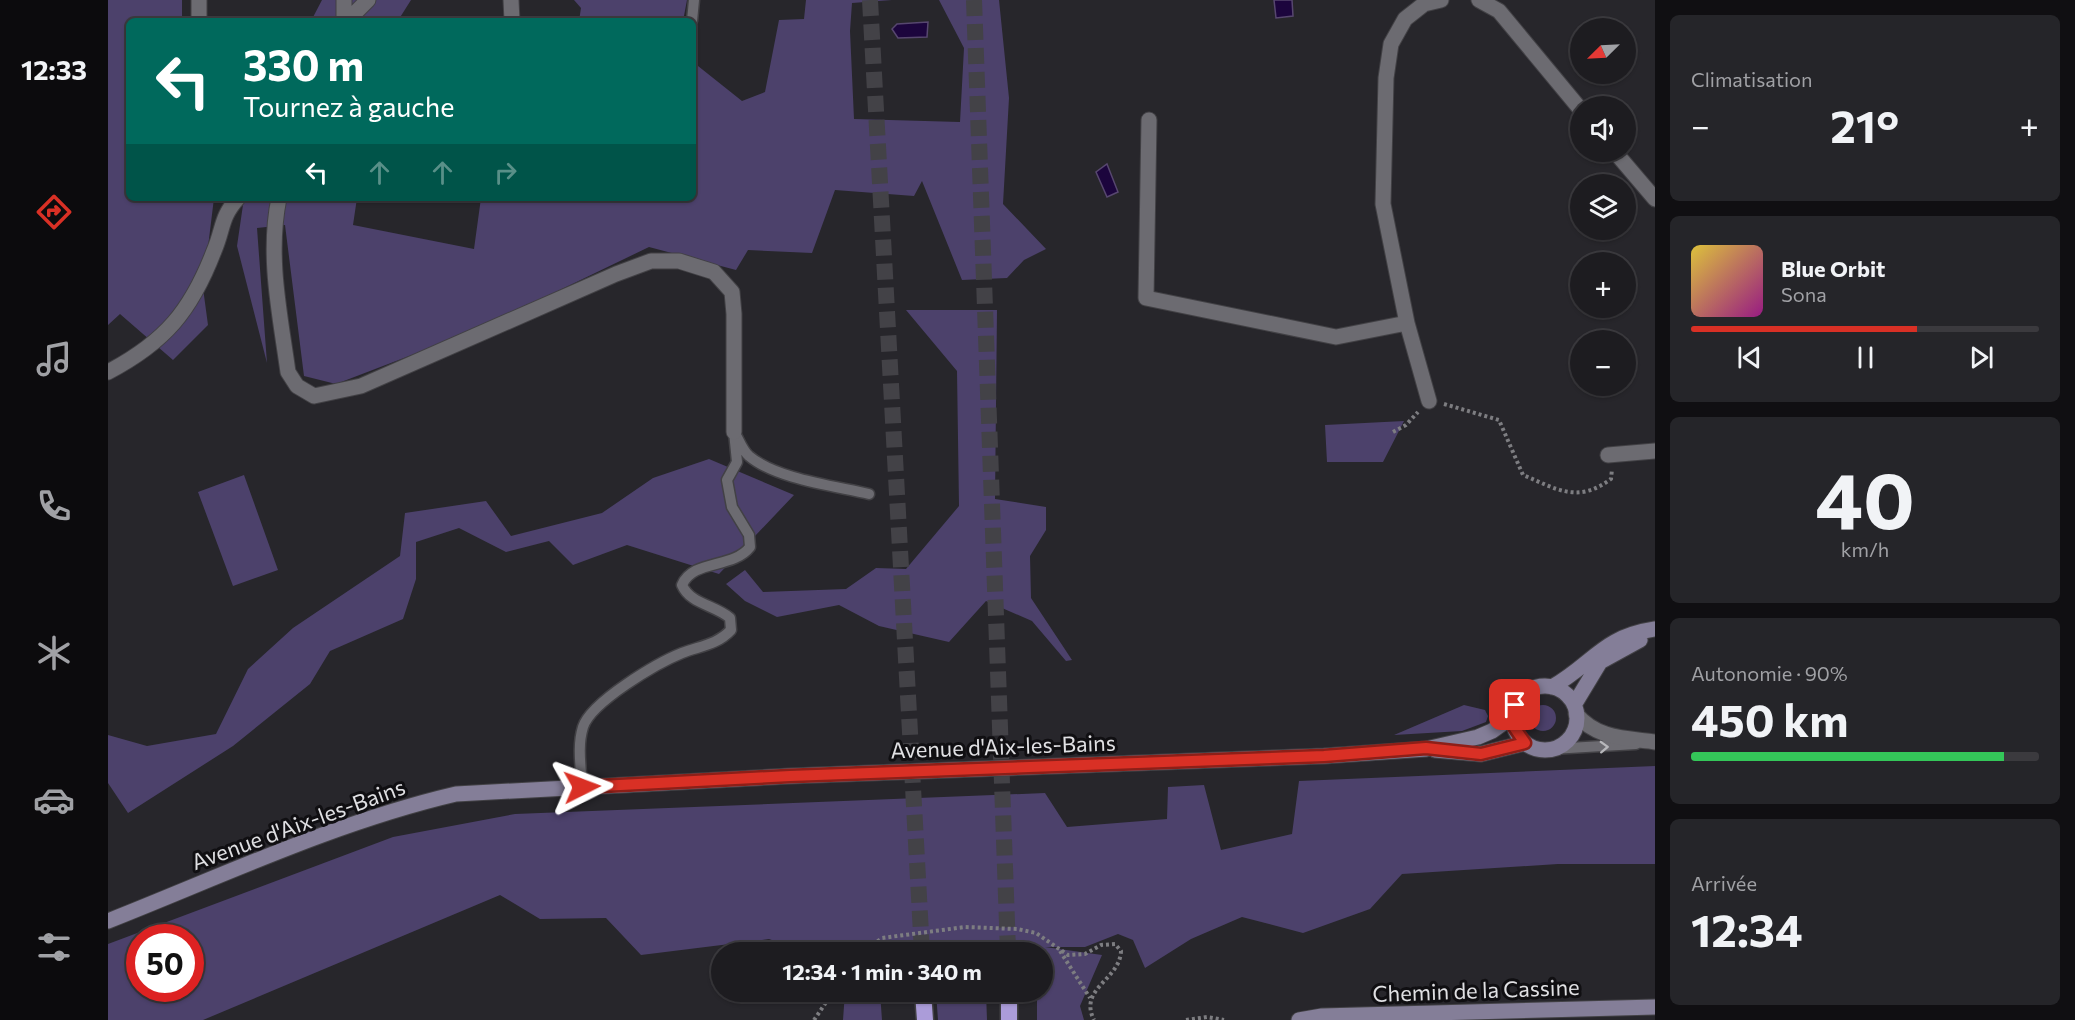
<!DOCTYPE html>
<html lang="fr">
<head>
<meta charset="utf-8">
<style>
	:root { --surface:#1d1c20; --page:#252529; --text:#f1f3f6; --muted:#a0a1a5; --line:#3b3a3e; --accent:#d93025 }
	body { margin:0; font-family:Commissioner,sans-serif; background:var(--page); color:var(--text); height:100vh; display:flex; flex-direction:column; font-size:22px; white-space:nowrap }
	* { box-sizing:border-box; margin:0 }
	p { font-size:20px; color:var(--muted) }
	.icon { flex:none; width:33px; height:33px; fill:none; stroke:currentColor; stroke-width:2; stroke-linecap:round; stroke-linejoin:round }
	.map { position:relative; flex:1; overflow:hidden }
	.details { display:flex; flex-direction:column; gap:15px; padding:15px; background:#100f12; width:420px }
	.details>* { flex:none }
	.top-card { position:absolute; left:18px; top:18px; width:570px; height:183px; border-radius:9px; box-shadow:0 2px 4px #0004,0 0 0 2px var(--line); background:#00695c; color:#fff; overflow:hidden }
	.needle { width:39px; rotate:246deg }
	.controls { position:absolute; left:1462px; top:18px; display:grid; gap:12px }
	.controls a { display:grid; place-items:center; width:66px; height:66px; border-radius:50%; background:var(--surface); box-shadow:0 2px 4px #0004,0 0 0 2px var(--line); font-size:30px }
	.speed { position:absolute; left:18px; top:924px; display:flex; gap:12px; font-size:30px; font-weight:700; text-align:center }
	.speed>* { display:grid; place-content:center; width:78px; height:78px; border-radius:50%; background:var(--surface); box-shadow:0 2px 4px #0004,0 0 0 2px var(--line); line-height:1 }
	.speed .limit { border:9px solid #d22; background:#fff; color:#111 }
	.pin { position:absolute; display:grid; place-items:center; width:51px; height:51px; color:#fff; margin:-26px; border-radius:12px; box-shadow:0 3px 9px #0006 }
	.me { position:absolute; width:66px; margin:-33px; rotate:87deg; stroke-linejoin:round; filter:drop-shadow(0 0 4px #0008) }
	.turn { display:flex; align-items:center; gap:21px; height:126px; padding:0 18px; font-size:27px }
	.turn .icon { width:78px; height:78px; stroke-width:2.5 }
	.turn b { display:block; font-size:42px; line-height:51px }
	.lanes { display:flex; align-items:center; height:57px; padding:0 18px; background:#0003; justify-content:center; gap:30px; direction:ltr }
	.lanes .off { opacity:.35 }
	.big { font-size:45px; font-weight:700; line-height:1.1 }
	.details .widget { flex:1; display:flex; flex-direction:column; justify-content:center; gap:9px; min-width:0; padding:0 21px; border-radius:9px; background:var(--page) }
	.details .dial { align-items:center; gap:0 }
	.dial b { font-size:78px; line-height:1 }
	.song { display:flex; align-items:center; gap:18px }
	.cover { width:72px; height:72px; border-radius:9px; background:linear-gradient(135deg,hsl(50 70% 55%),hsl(310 70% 35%)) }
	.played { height:6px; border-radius:3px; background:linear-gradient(90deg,var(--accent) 65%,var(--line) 65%) }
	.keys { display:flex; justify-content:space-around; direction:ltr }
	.heat { display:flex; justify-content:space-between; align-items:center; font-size:33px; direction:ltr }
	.charge { height:9px; border-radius:4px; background:linear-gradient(90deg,#34c759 90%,var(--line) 0) }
	.trip { position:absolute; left:603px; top:942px; width:342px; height:60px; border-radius:30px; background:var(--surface); box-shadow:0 2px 4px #0004,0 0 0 2px var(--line); font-weight:700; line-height:60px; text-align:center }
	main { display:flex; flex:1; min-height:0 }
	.tabs { display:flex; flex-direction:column; width:108px; justify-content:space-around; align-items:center; background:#0c0b0d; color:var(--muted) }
	.tabs .icon { width:42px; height:42px }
	.tabs .current { color:var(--accent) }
	.tabs b { font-size:27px; color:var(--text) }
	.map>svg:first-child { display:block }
</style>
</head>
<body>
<main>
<nav class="tabs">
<b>12:33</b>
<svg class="icon current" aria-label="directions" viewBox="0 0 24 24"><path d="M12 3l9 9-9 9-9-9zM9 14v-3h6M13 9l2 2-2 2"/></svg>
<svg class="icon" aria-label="music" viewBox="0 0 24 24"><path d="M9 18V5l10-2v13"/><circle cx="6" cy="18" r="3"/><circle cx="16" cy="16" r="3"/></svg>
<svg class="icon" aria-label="phone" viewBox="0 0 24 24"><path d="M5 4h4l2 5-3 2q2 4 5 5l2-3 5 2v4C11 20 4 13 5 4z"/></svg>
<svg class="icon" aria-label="climate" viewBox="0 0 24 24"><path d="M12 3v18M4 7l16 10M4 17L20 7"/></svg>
<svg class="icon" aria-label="car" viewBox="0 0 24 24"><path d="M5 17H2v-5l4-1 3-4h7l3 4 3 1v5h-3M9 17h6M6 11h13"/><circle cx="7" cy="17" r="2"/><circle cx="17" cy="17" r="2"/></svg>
<svg class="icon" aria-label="filters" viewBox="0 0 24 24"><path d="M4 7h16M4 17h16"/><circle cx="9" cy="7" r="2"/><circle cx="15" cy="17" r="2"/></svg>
</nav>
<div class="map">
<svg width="1547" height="1020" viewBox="0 0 1547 1020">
	<rect width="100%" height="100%" fill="#27262b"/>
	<path fill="#4c416b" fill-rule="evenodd" d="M 0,0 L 74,0 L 74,21 L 21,21 L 21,198 L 106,198 L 95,288 L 100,325 L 65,360 L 12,314 L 0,325 Z
		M 214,0 L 303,0 L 291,19 L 293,21 L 203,21 Z
		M 466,0 L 579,0 L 575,21 L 471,21 L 473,8 Z
		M 698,0 L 784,0 L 744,3 L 742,31 L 746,119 L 852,122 L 856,48 L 831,0 L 891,0 L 901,98 L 895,204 L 938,249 L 916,260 L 899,278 L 854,280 L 814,181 L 806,196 L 727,190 L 704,253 L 640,250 L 628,270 L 541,247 L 369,330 L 228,384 L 196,376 L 177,225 L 149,228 L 159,363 L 129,246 L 136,198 L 249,198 L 245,225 L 366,249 L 373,198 L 585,198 L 585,62 L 634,101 L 657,92 L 671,20 L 696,19 Z
		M 798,310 L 889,310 L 887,499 L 938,507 L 938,530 L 922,556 L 923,598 L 964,660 L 958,661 L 924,621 L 878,601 L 841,642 L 771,626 L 731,605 L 669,617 L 637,601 L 618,584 L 637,570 L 655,592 L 738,589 L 768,568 L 798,569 L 851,506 L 849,371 Z
		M 1296,421 L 1275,462 L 1219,462 L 1217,425 Z
		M 601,459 L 686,495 L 611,574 L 519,545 L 465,565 L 441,541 L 398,552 L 351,528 L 308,542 L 308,579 L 295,619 L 222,651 L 202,684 L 125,746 L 20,813 L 0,783 L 0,735 L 39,746 L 108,734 L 140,669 L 185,628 L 292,556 L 297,513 L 378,501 L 403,536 L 494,513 L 545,478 Z
		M 136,475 L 170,570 L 125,586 L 90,492 Z
		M1422 718a13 13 0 1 1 26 0a13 13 0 1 1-26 0Z
		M 1356,705 L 1377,710 L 1380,716 L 1378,722 L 1354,731 L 1286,735 Z
		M 1547,766 L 1547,864 L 1450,864 L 1294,874 L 1262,909 L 1195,933 L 1134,917 L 1083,939 L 1037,968 L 1025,940 L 1010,934 L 977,947 L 937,947 L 994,955 L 972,1006 L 976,1020 L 929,1020 L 929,992 L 934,992 L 934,952 L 929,952 L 929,947 L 921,943 L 877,942 L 877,952 L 826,952 L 825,946 L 786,952 L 697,952 L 661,939 L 533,955 L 498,918 L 432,919 L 392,895 L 95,1020 L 0,1020 L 0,944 L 285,837 L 407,814 L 937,793 L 959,827 L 1059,819 L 1060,787 L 1096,785 L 1113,850 L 1184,834 L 1191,781 ZM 32,938 L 82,938 L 82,988 L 32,988 Z
		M 737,992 L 772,992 L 774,1020 L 735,1020 Z
		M 828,992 L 878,992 L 879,1020 L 830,1020 Z"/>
	<path fill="#1c053d" stroke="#57476f" stroke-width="1.5" d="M 1166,0 L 1184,0 L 1185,16 L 1168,18 Z
		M 820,22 L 819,37 L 790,38 L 784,29 L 789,24 Z
		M 999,164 L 1010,192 L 999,197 L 988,172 Z"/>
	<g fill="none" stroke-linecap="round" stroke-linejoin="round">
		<path stroke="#434247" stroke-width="16" stroke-dasharray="16 8" stroke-linecap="butt" d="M 762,0 L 814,952
			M 866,0 L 900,951"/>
		<g stroke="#424145" stroke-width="13">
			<path id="service" d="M 584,21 L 586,0
				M 629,437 C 632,443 636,452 641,456 C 668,479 727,486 761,494
				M 1444,749 L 1528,744
				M 474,787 C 473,768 469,746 475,727 C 483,702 549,663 574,653 C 592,646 609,645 623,630 L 622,618 C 607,605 582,604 574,585 C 585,559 625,569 642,547 L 641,535 L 624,507 L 619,480 L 629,462 L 626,432"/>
		</g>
		<g stroke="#424145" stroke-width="17">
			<path id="minor" d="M 403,0 L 404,21
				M 1371,0 L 1391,11 L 1473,110
				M 91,21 L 91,0
				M 236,21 L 236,0
				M 239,21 L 260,0
				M 1041,120 L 1038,298 L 1228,337 L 1299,323 L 1275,204 L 1278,78 L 1283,44 L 1297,19 L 1316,4 L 1333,0
				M 1507,152 L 1547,199
				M 171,198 C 159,256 172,314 180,372 L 189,386 L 206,396 L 253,386 L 508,274 L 543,261 L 571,261 L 606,272 L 624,292 L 626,314 L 626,432
				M 1299,323 L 1321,401
				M 0,372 C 57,342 83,311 106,251 C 116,228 112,218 130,198
				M 1500,455 L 1547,451"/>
		</g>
		<g stroke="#424145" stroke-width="17">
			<path id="tertiary" d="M 1468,714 C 1489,739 1517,738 1547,742"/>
		</g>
		<g stroke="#424145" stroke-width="17">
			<path id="secondary" d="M1405 718a32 32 0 1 1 64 0a32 32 0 1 1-64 0Z
				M 1444,687 C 1486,663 1494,637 1547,629
				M 1466,705 L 1492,662 L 1532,640
				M 1327,750 L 1373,754 L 1417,743
				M 0,921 C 114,876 228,822 348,794 L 682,776 L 1216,756 L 1318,749 L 1370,737 L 1384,731 L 1404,717
				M 1191,1020 L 1214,1016 L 1547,1007"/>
		</g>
		<g stroke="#424145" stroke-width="19">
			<path id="trunk" d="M 900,951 L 900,952
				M 815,992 L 817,1020
				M 901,992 L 901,1020"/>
		</g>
		<path stroke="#7d7d81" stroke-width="4" stroke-dasharray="3 3" stroke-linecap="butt" d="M 1336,404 L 1391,420 L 1415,475 C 1449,489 1469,504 1503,479 L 1504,469
			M 1285,432 L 1298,425 L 1310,412
			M 952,951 L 982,998
			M 755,952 L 774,938 L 857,927 L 909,929 L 928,933 L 960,955 L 977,954 L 993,945 L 1007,944 L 1013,951 C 1012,980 970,988 986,1020
			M 706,1020 L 725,992
			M 1078,1020 L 1099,1017 L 1116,1020"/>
		<use href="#service" stroke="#6c6b71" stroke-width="10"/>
		<use href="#minor" stroke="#6c6b71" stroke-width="15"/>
		<use href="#tertiary" stroke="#6c6b71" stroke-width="15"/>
		<use href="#secondary" stroke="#847e98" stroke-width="15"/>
		<use href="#trunk" stroke="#ab9cd9" stroke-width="16"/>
	</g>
	<defs><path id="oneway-chevron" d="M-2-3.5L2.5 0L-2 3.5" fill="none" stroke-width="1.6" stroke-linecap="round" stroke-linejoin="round" transform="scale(1.5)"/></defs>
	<use stroke="#b7b7bb" href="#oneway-chevron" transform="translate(1496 747) rotate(-2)"/>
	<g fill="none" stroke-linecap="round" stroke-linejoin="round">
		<g stroke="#8d1f18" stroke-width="15">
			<path id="route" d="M 474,787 L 682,776 L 1216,756 L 1318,748 L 1373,754 L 1417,743 L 1406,727 L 1407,705"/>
		</g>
		<use href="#route" stroke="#d93025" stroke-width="10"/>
	</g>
	<g text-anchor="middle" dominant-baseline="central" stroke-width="6" stroke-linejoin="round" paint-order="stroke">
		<g font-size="22" fill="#e0e0e3" stroke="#100f12">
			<text transform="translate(895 746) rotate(-2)">Avenue d'Aix-les-Bains</text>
			<text transform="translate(190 824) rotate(-20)">Avenue d'Aix-les-Bains</text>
			<text transform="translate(1368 990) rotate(-2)">Chemin de la Cassine</text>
		</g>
	</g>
</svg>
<div class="controls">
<a><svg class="needle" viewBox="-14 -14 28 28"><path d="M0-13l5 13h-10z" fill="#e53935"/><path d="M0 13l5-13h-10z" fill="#a0a1a5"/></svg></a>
<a><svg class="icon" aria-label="sound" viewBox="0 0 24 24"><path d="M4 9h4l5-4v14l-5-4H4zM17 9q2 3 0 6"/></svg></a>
<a><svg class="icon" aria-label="layers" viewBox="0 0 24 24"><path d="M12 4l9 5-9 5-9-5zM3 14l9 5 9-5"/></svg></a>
<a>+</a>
<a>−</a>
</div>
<div class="speed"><div class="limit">50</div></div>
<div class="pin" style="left:1407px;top:705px;background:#d93025"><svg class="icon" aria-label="arrive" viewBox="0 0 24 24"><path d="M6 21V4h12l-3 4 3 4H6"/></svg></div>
<svg class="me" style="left:474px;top:787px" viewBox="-20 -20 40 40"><path d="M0-17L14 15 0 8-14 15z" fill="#d93025" stroke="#fff" stroke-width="4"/></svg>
<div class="trip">12:34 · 1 min · 340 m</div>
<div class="top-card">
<div class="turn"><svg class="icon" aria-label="left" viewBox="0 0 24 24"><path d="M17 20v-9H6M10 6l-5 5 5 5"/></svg><div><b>330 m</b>Tournez à gauche</div></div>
<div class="lanes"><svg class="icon" aria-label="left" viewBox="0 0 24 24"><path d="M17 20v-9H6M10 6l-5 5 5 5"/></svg><svg class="icon off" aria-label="ahead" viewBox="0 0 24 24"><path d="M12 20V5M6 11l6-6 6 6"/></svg><svg class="icon off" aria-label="ahead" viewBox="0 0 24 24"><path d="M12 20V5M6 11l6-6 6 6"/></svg><svg class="icon off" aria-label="right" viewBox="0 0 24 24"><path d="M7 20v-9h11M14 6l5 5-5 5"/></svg></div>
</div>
</div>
<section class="details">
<div class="widget"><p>Climatisation</p>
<div class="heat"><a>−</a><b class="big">21°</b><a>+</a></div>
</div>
<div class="widget">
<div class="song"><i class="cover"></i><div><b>Blue Orbit</b><p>Sona</p></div></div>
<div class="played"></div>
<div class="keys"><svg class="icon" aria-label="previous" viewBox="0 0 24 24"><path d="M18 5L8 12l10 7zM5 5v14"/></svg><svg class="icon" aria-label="pause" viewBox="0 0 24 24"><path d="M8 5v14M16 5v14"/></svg><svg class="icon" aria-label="next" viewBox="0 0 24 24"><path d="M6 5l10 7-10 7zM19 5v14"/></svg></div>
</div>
<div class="widget dial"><b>40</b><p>km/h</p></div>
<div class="widget"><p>Autonomie · 90%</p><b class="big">450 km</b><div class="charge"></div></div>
<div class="widget"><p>Arrivée</p><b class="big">12:34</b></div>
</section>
</main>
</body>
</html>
